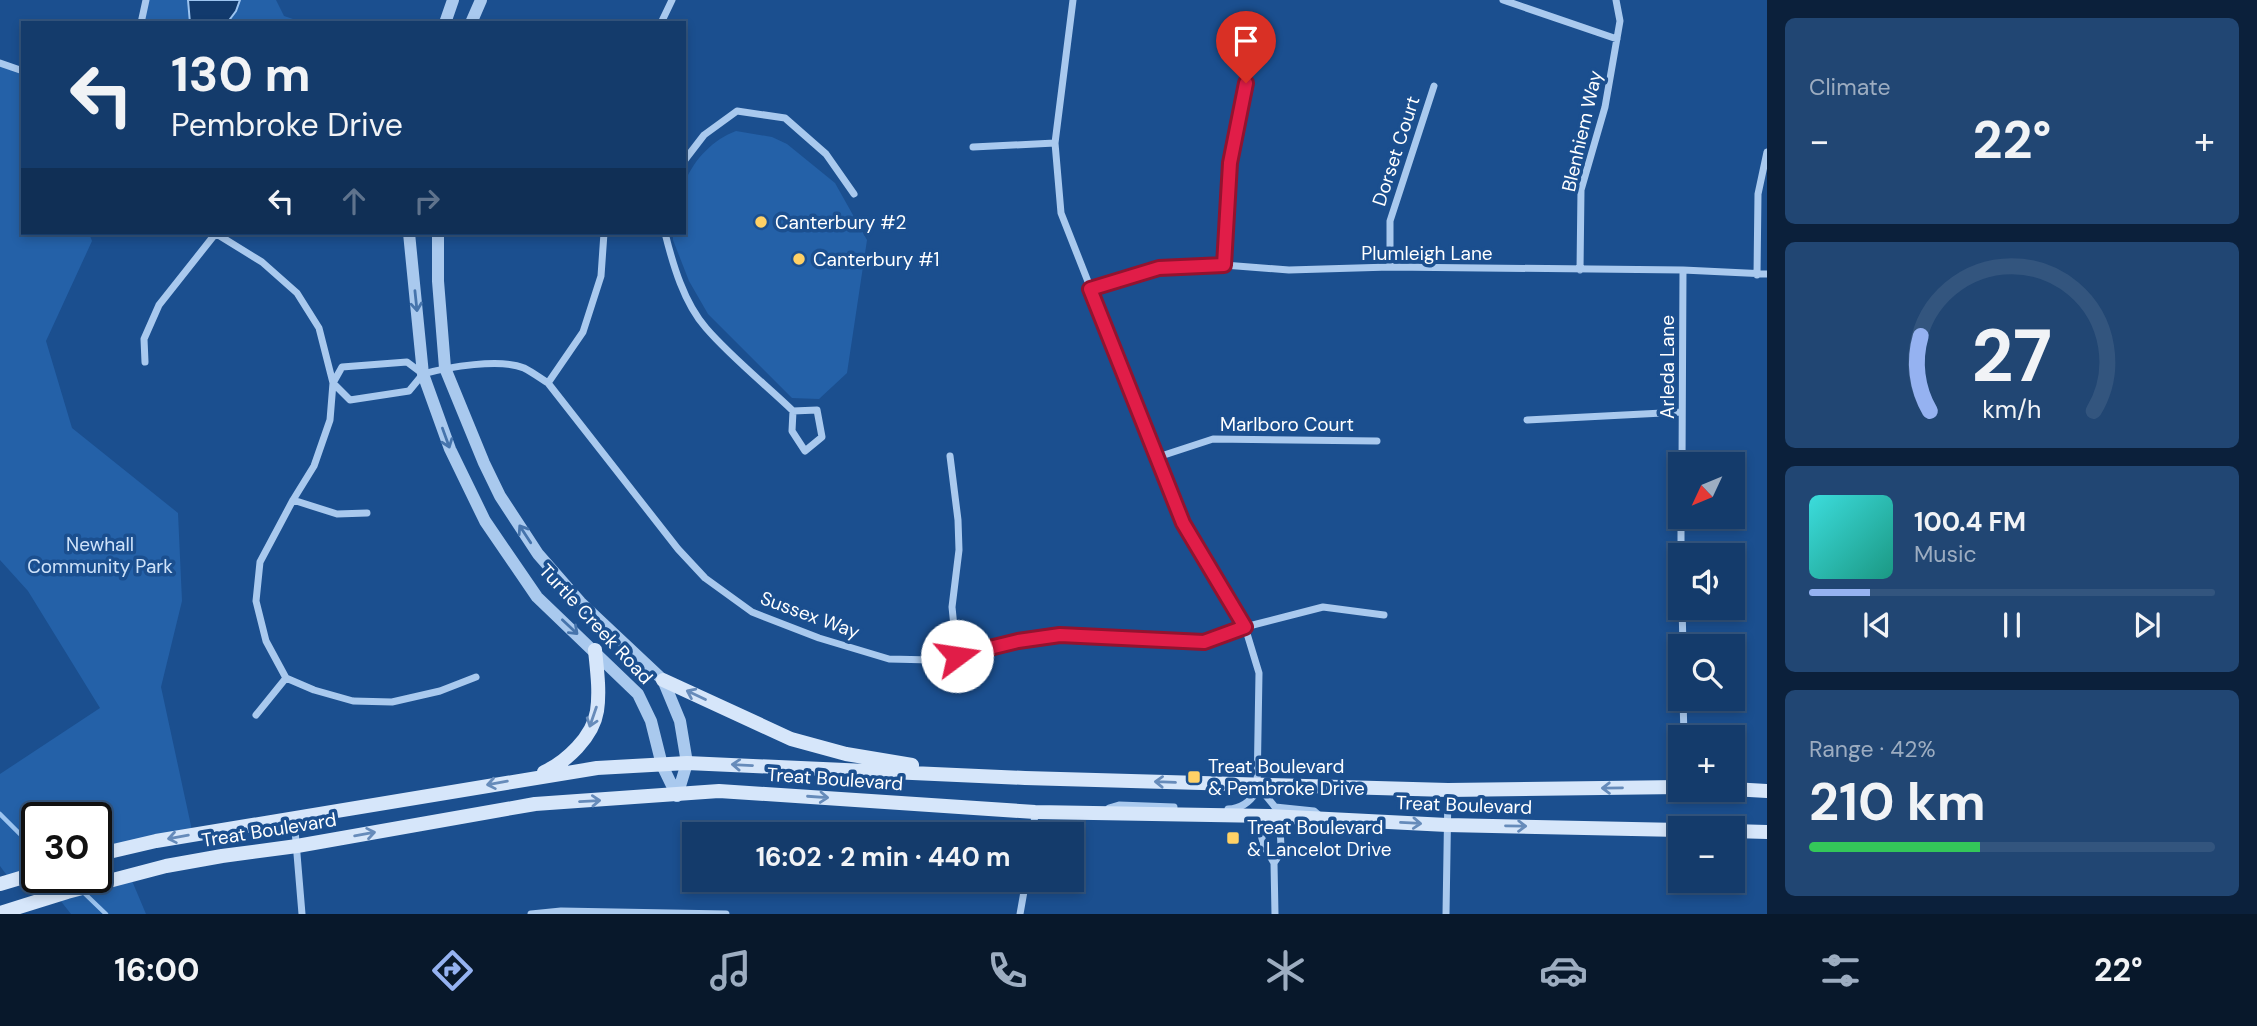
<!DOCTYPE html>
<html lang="en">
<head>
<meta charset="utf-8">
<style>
	:root { --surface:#143b6b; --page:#214673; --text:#f1f3f6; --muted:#9dadc1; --line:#33557e; --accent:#95b2f1 }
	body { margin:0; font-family:"DM Sans",sans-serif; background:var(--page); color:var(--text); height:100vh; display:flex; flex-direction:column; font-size:26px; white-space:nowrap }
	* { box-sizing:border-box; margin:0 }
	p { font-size:23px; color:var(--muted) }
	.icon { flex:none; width:38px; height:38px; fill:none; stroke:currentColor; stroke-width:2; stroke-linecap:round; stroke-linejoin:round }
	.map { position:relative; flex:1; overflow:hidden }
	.details { display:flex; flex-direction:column; gap:18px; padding:18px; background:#0b203b; width:490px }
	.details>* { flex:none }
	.banner { position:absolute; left:21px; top:21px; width:665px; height:214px; border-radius:0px; box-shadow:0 4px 10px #0003,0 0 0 2px var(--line); background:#143b6b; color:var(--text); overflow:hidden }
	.needle { width:46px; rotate:226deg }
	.controls { position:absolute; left:1668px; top:452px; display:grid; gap:14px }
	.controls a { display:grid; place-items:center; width:77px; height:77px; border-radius:0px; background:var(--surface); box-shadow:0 4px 10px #0003,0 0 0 2px var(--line); font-size:35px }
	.speed { position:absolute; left:21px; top:802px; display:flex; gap:14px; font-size:35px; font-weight:700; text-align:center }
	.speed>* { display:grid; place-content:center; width:91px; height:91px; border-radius:50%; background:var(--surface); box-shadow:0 4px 10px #0003,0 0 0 2px var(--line); line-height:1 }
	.speed .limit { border:4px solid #111; border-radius:10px; background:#fff; color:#111 }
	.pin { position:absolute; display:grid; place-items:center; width:60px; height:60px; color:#fff; margin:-72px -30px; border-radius:50% 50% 50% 0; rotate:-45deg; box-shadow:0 0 7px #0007 }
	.pin .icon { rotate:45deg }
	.me { position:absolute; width:77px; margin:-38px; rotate:76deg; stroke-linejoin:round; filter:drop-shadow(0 0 5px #0008) }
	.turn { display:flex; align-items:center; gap:24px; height:147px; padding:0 35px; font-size:32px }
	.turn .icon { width:91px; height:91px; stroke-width:2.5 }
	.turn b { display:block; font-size:49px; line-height:60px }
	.lanes { display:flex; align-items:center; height:66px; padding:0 35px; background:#0003; justify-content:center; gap:35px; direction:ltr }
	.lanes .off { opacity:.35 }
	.big { font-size:52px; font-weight:700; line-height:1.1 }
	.details .widget { flex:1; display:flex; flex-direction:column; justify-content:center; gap:10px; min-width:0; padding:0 24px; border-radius:10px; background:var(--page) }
	.details .dial { align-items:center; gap:0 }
	.dial svg { height:182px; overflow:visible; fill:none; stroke:var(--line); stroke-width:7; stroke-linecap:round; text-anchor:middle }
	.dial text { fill:var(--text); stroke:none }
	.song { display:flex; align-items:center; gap:21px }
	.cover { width:84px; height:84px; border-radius:10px; background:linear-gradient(135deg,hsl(180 70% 55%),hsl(170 70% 35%)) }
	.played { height:7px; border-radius:4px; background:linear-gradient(90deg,var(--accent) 15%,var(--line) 15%) }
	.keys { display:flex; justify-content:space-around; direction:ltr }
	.heat { display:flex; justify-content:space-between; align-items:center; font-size:38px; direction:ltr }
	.charge { height:10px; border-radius:5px; background:linear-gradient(90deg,#34c759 42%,var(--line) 0) }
	.trip { position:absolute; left:682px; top:822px; width:402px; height:70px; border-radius:0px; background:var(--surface); box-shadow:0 4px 10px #0003,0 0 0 2px var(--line); font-weight:700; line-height:70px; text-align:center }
	.menu { display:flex; height:112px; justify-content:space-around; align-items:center; background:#08182b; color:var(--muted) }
	.menu .icon { width:49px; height:49px }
	.menu .on { color:var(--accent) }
	.menu b { font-size:32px; color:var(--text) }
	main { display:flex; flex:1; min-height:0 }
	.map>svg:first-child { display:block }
</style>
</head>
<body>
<main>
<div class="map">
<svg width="1767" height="914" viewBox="0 0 1767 914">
	<rect width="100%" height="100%" fill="#1b4f8f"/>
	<path fill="#2461a8" d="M 146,0 L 276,0 L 284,16 L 305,23 L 141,23 Z
		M 0,63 L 23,71 L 23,233 L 89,233 L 92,241 L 46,341 L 72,428 L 178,513 L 182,601 L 161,687 L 193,835 L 96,855 L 96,817 L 37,817 L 37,847 L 29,834 L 37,850 L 37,873 L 11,881 L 0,866 L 0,774 L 100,708 L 28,591 L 0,560 Z
		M 736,131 L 772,137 L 787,144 L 835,183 L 867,240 L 847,373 L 819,399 L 792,398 L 708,314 L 689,281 L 673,240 L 673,233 L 684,233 C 684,219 681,193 685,182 C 694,159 714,139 736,131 Z
		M 130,876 L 146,914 L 71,914 L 56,895 Z"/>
	<path fill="#123a6d" stroke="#9cc4f0" stroke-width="2" d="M 188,0 L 240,0 L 236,11 L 227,23 L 190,23 Z"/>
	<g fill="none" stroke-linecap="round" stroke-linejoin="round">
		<path stroke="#9cc4f0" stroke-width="4.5" d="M 0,814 L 37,851
			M 66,877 L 76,885
			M 82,891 L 106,914"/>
		<path stroke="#a9c9ee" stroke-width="7" d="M 1073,0 L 1055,143 L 1061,213 L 1183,523 L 1245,627 L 1259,673 L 1257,791 C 1250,802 1241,809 1228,809
			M 1503,0 L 1617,39
			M 141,23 L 146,0
			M 661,23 L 672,0
			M 0,63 L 23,71
			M 973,147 L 1055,143
			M 684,161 L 704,135 L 737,111 L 785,118 L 826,154 L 854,194
			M 215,233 L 262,262 L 297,293 L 319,328 L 333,383 L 330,420 L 314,466 L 293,500 L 260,562 L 256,601 L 266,641 L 286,678 L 314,690 L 353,701 L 392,702 L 440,691 L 476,677
			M 665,233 C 673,265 684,303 706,328 C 731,357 766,385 793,411 L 817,410 L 822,437 L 805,451 L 792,431 L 793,411
			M 1224,265 L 1230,163 L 1256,30
			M 1390,267 L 1390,221 L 1434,86
			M 1580,270 L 1581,190 L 1605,107 L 1620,21 L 1616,0
			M 1757,275 L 1758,194 L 1767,152
			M 1090,289 L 1159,268 L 1224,265 L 1289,270 L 1390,267 L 1683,270 L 1767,274
			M 145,362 L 144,339 L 159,305 L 216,233
			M 407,362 L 423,374 L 409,391 L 350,400 L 333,383 L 342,367 Z
			M 423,374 C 448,367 500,358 524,368 C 532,372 540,378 548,383 L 678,549 L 705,578 L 752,612 L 819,638 L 889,659 L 932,660 L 1019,641 L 1060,635 L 1204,642 L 1245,627 L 1323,607 L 1384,615
			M 548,383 L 583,332 L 601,276 L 604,233
			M 1527,420 L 1682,412
			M 950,456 L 958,520 L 959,550 L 952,607 L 957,656
			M 1158,457 L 1213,439 L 1377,441
			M 1682,464 L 1683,270
			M 293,500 L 337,514 L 367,513
			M 1681,516 L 1681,555
			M 1682,607 L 1683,646
			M 1683,698 L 1684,737
			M 256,715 L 286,678
			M 1258,786 L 1275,807 L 1314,811 L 1321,817
			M 1105,813 L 1109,808 L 1119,805 L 1174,807
			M 1256,816 L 1264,846 L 1274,863
			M 294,818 L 302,914
			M 1033,835 L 1035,812
			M 531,914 L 561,911 L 726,914
			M 1020,914 L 1026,880
			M 1275,914 L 1274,863 C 1285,850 1280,832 1277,817
			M 1446,914 L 1448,790"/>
		<path stroke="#a9c9ee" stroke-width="12" d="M 445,23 L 453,0
			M 471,23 L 481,0
			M 409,233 L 423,374 L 450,449 L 485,521 L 537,597 L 638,694 L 651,721 L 662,765 L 677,796
			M 438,233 L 438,281 L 445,368 L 484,463 L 500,496 L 538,554 L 580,602 L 663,680 L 680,721 L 687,763 L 677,796"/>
		<path stroke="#d6e6fa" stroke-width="14" d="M 663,680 L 791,739 L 846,754 L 912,765
			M 544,772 C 566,762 593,737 597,711 C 600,691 597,670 595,650
			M 1732,789 L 1767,791
			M 1732,831 L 1767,832
			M 96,855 L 156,841 L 597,768 L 687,763 L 1025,778 L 1448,790 L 1680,787
			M 0,884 L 37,873
			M 0,913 L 67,892 L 166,866 L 222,856 L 297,846 L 535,804 L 719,791 L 1035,812 L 1269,816 L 1447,825 L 1680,830"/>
	</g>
	<defs><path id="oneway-shaft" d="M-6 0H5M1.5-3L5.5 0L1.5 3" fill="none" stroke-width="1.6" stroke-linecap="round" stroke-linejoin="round" transform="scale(1.75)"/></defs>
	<g stroke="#4674ac">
		<use href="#oneway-shaft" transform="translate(416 301) rotate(84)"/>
		<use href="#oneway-shaft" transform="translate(446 438) rotate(70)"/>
		<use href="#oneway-shaft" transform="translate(525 534) rotate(-123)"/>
		<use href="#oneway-shaft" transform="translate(570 627) rotate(43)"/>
	</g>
	<g stroke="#668bba">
		<use href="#oneway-shaft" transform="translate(696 695) rotate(-155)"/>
		<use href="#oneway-shaft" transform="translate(593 717) rotate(109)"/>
		<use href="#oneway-shaft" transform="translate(742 765) rotate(-177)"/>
		<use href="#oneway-shaft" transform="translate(1165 782) rotate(-178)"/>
		<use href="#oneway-shaft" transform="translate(497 783) rotate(170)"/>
		<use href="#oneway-shaft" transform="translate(1612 788) rotate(179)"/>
		<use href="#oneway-shaft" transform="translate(818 797) rotate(4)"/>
		<use href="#oneway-shaft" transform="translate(590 801) rotate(-3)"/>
		<use href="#oneway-shaft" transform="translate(1411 823) rotate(3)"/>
		<use href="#oneway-shaft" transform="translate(1516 826) rotate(1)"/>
		<use href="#oneway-shaft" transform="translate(365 834) rotate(-10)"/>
		<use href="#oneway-shaft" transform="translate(178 837) rotate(170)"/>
	</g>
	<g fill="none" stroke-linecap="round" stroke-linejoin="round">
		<g stroke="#92132f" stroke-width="18">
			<path id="route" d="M 957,656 L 1018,641 L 1060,635 L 1204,642 L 1245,627 L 1183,523 L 1090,289 L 1159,268 L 1224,265 L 1230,163 L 1246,83"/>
		</g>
		<use href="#route" stroke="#e11d48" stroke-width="12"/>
	</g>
	<g fill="#ffd166" stroke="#1b4f8f" stroke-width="2.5">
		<circle cx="761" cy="222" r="7"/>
		<circle cx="799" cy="259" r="7"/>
		<rect x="1187" y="770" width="14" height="14" rx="3.5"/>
		<rect x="1226" y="831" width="14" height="14" rx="3.5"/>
	</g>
	<g text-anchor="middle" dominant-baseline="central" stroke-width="7" stroke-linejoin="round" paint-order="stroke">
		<g font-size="19" fill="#fff" stroke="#1b4f8f">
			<text transform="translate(1582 131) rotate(-77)">Blenhiem Way</text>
			<text transform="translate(1396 151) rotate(-72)">Dorset Court</text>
			<text x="1427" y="253">Plumleigh Lane</text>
			<text transform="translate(1667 367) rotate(-90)">Arleda Lane</text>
			<text x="1287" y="424">Marlboro Court</text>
			<text transform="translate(810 615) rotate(20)">Sussex Way</text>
			<text transform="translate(596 624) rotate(47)">Turtle Creek Road</text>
			<text transform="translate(835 779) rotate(4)">Treat Boulevard</text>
			<text transform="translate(1464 805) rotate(2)">Treat Boulevard</text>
			<text transform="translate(269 830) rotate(-9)">Treat Boulevard</text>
		</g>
		<g font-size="19" fill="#fff" stroke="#1b4f8f" text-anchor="start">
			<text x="775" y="222">Canterbury #2</text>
			<text x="813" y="259">Canterbury #1</text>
			<text x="1208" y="766">Treat Boulevard<tspan x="1208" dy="22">&amp; Pembroke Drive</tspan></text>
			<text x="1247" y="827">Treat Boulevard<tspan x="1247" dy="22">&amp; Lancelot Drive</tspan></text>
		</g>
		<g font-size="19" fill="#cfe3fa" stroke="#1b4f8f">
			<text x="100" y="544">Newhall<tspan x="100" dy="22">Community Park</tspan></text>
		</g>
	</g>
</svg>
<div class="controls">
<a><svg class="needle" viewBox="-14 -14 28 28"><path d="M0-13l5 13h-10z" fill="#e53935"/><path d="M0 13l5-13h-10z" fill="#9dadc1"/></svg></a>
<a><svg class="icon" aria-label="sound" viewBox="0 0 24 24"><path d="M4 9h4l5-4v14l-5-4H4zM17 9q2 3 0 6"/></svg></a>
<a><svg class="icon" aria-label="search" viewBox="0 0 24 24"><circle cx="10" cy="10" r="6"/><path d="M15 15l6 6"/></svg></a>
<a>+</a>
<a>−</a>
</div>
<div class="speed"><div class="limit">30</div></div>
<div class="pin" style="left:1246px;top:83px;background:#d93025"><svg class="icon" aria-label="arrive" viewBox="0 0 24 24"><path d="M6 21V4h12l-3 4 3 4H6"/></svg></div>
<svg class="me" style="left:957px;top:656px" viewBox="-20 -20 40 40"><circle r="19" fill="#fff"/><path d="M0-13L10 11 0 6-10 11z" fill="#e11d48"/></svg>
<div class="trip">16:02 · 2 min · 440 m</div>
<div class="banner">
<div class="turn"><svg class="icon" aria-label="left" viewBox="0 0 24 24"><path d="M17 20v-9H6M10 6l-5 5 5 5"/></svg><div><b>130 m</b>Pembroke Drive</div></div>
<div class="lanes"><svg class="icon" aria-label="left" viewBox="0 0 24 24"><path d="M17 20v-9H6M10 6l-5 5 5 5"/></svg><svg class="icon off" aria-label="ahead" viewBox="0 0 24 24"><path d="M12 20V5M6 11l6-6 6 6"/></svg><svg class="icon off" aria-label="right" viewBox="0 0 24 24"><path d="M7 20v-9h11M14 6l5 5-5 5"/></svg></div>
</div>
</div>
<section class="details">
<div class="widget"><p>Climate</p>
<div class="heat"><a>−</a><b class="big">22°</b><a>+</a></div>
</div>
<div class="widget dial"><svg viewBox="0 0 100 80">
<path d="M14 69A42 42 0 1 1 86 69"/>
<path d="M14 69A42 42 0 0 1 10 36" stroke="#95b2f1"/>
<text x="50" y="56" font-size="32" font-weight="700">27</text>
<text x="50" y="72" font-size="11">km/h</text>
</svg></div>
<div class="widget">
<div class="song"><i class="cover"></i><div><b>100.4 FM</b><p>Music</p></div></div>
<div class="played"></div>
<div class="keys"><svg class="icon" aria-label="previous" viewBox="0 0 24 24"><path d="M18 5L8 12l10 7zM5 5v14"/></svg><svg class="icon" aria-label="pause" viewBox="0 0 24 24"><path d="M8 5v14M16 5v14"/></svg><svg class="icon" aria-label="next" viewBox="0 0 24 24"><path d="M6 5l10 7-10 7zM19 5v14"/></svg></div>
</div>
<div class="widget"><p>Range · 42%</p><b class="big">210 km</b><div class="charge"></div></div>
</section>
</main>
<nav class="menu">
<b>16:00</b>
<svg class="icon on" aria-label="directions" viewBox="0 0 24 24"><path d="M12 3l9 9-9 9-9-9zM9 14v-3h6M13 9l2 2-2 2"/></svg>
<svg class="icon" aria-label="music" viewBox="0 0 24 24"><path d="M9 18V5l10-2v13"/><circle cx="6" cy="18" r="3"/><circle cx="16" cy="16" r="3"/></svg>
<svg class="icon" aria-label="phone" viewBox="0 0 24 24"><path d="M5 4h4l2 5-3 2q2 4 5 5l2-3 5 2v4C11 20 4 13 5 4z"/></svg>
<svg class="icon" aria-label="climate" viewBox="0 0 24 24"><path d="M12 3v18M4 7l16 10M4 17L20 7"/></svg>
<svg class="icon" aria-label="car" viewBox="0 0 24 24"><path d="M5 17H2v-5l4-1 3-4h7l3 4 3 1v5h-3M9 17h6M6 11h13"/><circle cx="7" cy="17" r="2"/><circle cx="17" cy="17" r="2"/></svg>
<svg class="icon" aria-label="filters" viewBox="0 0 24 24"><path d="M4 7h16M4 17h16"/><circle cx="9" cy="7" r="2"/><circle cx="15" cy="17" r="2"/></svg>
<b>22°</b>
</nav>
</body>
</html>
